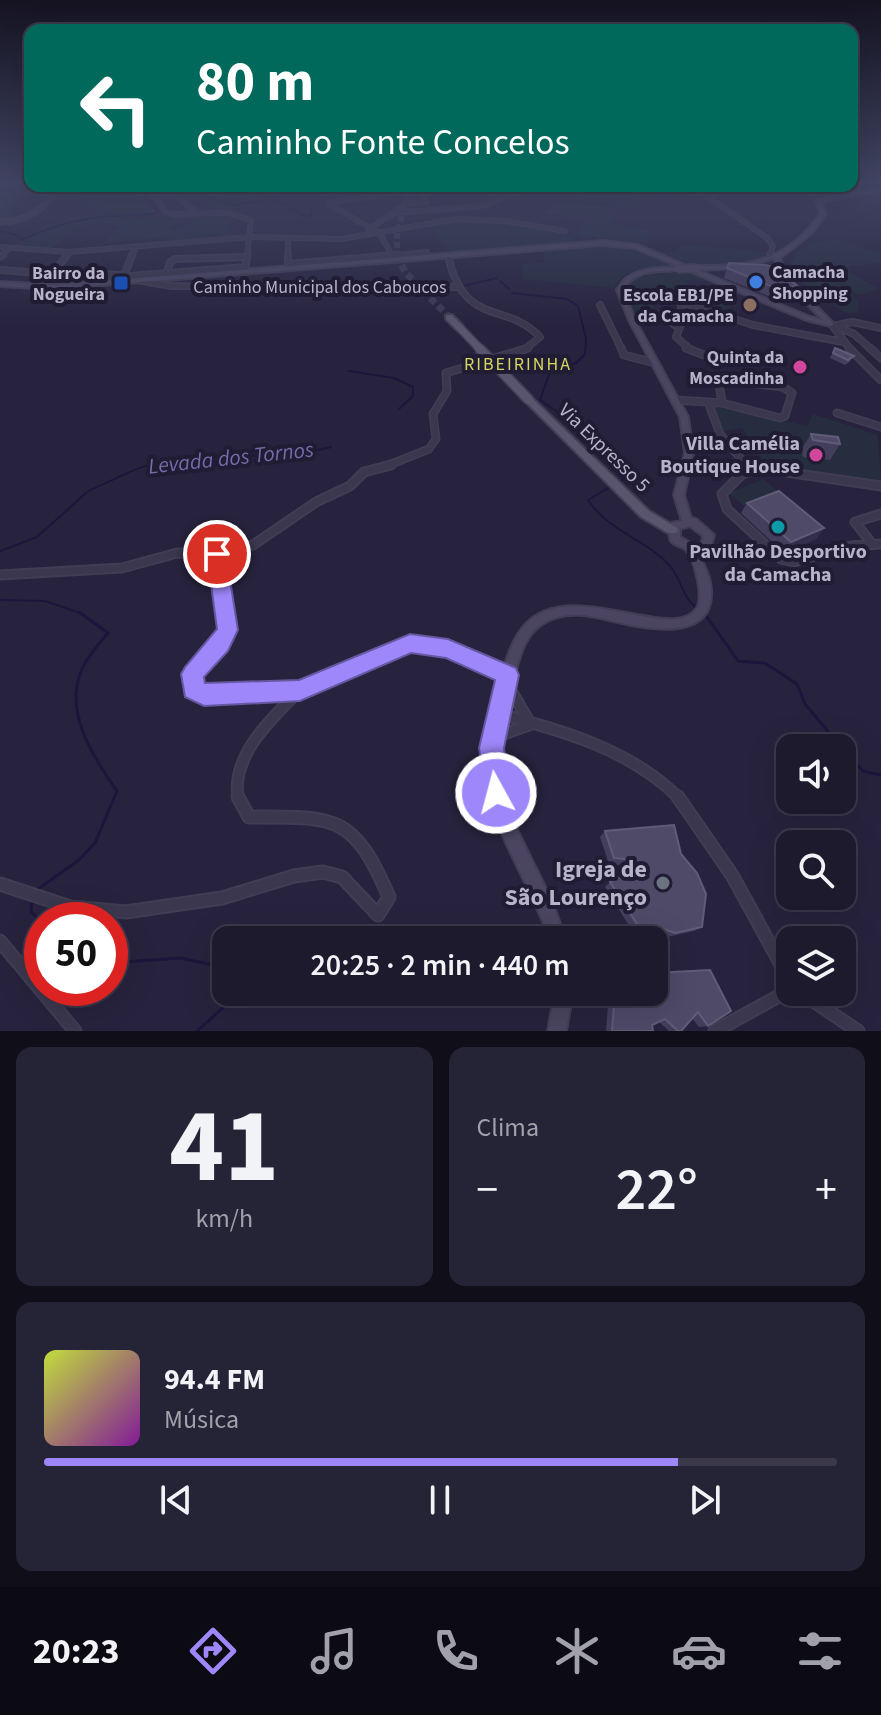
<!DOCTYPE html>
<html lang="pt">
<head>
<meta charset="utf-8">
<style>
	:root { --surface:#1d1a2e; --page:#252336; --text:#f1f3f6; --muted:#a0a1aa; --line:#3b384a; --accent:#9e87fa }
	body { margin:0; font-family:"Source Sans 3",sans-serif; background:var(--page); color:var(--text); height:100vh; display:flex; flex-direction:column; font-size:30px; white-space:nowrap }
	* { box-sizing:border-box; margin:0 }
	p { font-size:26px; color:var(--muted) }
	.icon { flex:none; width:44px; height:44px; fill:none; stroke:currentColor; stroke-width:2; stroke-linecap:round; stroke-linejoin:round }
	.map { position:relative; height:1031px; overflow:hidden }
	.side { display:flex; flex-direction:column; gap:16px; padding:16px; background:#100e19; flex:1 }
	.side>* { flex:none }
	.top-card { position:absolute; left:24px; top:24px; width:834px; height:168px; border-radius:16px; box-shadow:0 8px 32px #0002,0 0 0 2px var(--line); background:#00695c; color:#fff; overflow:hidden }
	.controls { position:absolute; left:776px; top:734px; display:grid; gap:16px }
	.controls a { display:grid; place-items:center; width:80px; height:80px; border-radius:16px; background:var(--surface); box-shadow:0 8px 32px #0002,0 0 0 2px var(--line); font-size:40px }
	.speed { position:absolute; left:24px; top:902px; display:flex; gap:16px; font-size:40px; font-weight:700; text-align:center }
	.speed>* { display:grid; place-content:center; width:104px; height:104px; border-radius:50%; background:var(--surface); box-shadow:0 8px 32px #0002,0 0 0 2px var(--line); line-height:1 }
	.speed .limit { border:12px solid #d22; background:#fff; color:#111 }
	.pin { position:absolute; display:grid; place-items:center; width:68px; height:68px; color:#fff; margin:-34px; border:4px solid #fff; border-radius:50%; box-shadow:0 2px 8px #0007 }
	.me { position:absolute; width:88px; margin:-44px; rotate:353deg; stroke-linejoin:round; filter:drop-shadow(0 0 6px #0008) }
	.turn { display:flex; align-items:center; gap:28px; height:168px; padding:0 40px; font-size:36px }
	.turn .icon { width:104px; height:104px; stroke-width:2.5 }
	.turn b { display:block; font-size:56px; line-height:68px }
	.big { font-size:60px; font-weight:600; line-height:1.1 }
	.side .card { flex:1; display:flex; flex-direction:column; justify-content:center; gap:12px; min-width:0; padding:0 28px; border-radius:16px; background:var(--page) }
	.side .dial { align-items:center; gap:0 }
	.dial b { font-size:104px; line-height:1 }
	.song { display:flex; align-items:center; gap:24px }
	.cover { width:96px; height:96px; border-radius:12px; background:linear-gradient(135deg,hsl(70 70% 55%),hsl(290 70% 35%)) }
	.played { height:8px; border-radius:4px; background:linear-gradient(90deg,var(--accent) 80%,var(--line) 80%) }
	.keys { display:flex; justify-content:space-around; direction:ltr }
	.heat { display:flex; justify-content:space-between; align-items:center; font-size:44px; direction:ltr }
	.side .tiles { flex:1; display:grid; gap:16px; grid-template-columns:1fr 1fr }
	.card:last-child { grid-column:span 2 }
	.trip { position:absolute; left:212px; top:926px; width:456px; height:80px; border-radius:16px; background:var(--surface); box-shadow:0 8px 32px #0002,0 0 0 2px var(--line); font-weight:600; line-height:80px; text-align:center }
	.tab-bar { display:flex; height:128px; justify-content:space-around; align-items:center; background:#0c0a12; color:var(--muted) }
	.tab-bar .icon { width:56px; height:56px }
	.tab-bar .active { color:var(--accent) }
	.tab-bar b { font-size:36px; color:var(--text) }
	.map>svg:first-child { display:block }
</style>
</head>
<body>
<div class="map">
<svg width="881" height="1031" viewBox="0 0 881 1031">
	<rect width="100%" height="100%" fill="#27233e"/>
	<path fill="#252d3f" d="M 0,181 L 30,181 L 30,186 L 48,186 L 10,201 L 12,215 L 23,218 L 0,221 Z
		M 76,186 L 225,186 L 257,200 C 247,211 220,211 205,206 L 215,201 L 207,195 L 192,200 L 179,194 L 190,188 L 165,188 L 140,196 L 159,214 L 125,216 L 60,195 L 63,188 Z
		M 582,186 L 643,193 L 635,207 L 573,198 Z
		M 556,200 L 618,209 L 610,224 L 649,229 L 648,243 L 578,236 L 583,221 L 604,222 L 545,213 Z
		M 102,212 L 135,220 L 194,216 L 171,227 L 171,232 L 209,216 L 242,219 L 229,224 L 228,238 L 219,239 L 218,233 L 207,234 L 204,240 L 166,243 L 167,237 L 104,243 L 119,227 L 115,223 C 87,222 70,230 52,249 L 14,246 L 46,225 Z
		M 446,221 C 473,222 563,222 578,243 L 452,254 L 427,224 Z
		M 836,239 L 881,254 L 880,263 L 849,266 L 849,272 L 879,289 L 860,295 L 851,292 L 859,304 L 858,311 L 851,314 C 832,310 823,287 804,285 L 791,265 L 795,252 L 807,248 L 809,244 Z
		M 609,245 L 635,248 L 680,266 C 658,267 624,264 614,288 L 523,279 L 522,264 L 544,262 L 543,250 Z
		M 693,245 L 764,252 L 764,256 L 752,262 L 696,266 L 652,250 L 674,253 L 680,246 Z
		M 690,271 L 713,281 L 682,280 L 736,312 L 731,316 L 652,292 L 622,287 L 634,277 Z
		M 638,292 L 653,294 L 654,306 L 662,319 L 637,320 L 627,301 L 636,301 Z
		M 711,404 L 807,426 L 813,414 L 878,435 L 881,484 L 765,464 L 742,428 L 720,432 Z
		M 763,479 L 781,494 L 746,508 L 729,493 Z"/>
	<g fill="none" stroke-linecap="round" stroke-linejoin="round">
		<path stroke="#1d163c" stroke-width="2" d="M 326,196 L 393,191 L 389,186
			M 0,231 L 18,235 L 22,240 C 69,217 102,216 153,214 L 159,212 L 144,197 L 165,189 L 194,190 L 233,205 L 273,199 L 305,216 L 311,214 L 311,205 L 324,196
			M 24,269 L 58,272
			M 500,281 L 509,289
			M 237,284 L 278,284
			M 463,286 L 497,278
			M 512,293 L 567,299 L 578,306 L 586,339 L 585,354 L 576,363 L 550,372 L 540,400 L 594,437 L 623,480 L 619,482
			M 349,371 L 394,378 L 413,387 L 413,396 L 399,409
			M 610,487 L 588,500 C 609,532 646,539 670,566 C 682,580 681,595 696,608
			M 88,491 C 115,480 140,464 169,460 C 224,452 278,461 331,447
			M 0,551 L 37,537 L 86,493
			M 0,600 L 45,601 L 83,614"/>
		<path stroke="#1d163c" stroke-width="3" d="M 705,614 L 738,661 L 765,663 L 797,684 L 805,704 L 842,748
			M 842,748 L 863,771 L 881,775
			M 38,889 L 79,860 L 95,843 L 117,791 C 93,757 63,711 82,669 C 88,655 99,644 108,633 L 79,612
			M 32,901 L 31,912 L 42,922
			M 110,963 L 180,958 L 226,968
			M 197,1031 L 241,992"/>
		<path stroke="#3d3953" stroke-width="6" stroke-dasharray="6 3" stroke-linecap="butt" d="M 397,257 L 397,232 L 411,186"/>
		<path stroke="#3d3953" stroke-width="7" stroke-dasharray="7 4" stroke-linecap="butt" d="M 397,255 L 405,272 L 449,317"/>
		<g stroke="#413d54" stroke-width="6">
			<path id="minor-far5" d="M 393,186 L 397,191 L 394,193 L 328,203 L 380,234 L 393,257
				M 629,186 L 698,192
				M 693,186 L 767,238 L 773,246 L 769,257
				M 197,213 L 174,194 L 154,196 L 166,212 L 172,214 L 228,213 L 251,220 L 247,257
				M 394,213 L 405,204 L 426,202 L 422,187
				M 369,229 L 394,213 L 483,206 L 531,186
				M 288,238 L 288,257
				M 0,247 L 69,252 L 250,237 L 341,239 L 456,219 L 505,221 L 565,231
				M 0,257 L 10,248
				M 66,257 L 69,252
				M 132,257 L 135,248
				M 373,257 L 427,252"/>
		</g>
		<g stroke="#413d54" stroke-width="8">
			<path id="minor-far4" d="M 67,255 L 57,268 L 60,271 L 131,276 L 246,267
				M 288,255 L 288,266
				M 392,255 L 395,260
				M 448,256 C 465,329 505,300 540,337 L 524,350
				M 0,257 L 3,255
				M 769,258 L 770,255
				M 288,264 L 397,255
				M 0,270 L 66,275
				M 245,272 L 247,255
				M 124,276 L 132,255
				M 166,276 L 170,262 L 175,259 L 247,257
				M 137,280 L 172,286 L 456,287
				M 600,305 L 622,350
				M 658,314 L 679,328
				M 831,324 L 851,350
				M 831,324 L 854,334 L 872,350
				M 838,325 L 852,322 L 881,328
				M 691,350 L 676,337 L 681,324 L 681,302 L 753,325 L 843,342"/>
		</g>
		<g stroke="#413d54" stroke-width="9">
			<path id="minor-far3" d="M 621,348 L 624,355 L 655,363
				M 686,348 L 704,355
				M 849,348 L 881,380
				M 870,348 L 881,358
				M 723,380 L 783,387 L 792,393 L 785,416 L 780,418 L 722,403 L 719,383 Z
				M 676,400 L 722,403
				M 708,402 L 720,434 L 748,467
				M 837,413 L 881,427
				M 384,467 L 429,449 L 436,439 L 433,414 L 447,391 L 446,373 L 528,348"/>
		</g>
		<g stroke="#413d54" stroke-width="11">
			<path id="minor-far2" d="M 747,465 L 751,470
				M 881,486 L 759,468 L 742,474 L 722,494 L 727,509 L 781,559 L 794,562 L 851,546 L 881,544
				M 872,544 L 855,522 L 881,514
				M 217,554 L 226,614
				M 0,575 L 122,568 L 177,553 L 217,554 L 253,545 L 316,502 L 350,486 L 364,472 L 391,465"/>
		</g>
		<g stroke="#413d54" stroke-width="13">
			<path id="minor-far1" d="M 225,612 L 228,630 L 193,674 L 194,689 L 204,695 L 300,690 L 410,643 L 448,649 L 508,675
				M 506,682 L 530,723
				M 497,713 C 562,731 631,749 680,799
				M 493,738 L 529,725
				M 238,799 C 231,755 271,719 300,690"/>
		</g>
		<g stroke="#413d54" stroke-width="15">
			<path id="minor" d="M 678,797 L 732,875 L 790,981
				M 0,884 L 70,907 L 126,912 L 222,898 L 294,876 L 323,872 L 342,877 L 378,915 L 389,897 C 353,813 335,817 249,817 L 238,797
				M 0,941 L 75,1031
				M 800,992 L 858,1031
				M 715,1031 L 790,990"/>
		</g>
		<g stroke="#413d54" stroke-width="7">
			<path id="tertiary" d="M 0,222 C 27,222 46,208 60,186"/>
		</g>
		<g stroke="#413d54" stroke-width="4">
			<path id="secondary" d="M 881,188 L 881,190 L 821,202 L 826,214 L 813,232 L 780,258 L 786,276 L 833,323 L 833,325 L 831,326 L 806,320 L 635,248 L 603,245 L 53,289 L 0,286 L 0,282 L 53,285 L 603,241 L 638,245 L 694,269 L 697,266 C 712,266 728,266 742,264 C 776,259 801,242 820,214 L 816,200 ZM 774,258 L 781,278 L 823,320 L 810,317 L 697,270 L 742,268 Z
				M 678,267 L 680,268 L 680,270 C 659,272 635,268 623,290 L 635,320 L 688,417 L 693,453 L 684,495 L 691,518 L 696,519 L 714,535 L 710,549 L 698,551 C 703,564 711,577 711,591 C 713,634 666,631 637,626 C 619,623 601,617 583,615 C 570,614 554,616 542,624 C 521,638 518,665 511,688 C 504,711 497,735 498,759 C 501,808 526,846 546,889 C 554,906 560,923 566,940 L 550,940 C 532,887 496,837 486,782 C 480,746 491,715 500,681 C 506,662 511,641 524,626 C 569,574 673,645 697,608 C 704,596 695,560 686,550 C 683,546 674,546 671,541 C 668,536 670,528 671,523 L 682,521 L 674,495 L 685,453 L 680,417 L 629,320 L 617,290 C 629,267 654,268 678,267 ZM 690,526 L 703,536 L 702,543 L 692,544 L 680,537 L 680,529 Z
				M 555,992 L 573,992 L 566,1031 L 548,1031 Z"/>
		</g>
		<g stroke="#413d54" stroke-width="4">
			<path id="primary" d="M 446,315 L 452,315 L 463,326 L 463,330 L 457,330 L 446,319 Z
				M 529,397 L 532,398 L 649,511 L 676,527 L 678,530 L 676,533 L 668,533 L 641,517 L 526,402 L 526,398 Z"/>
		</g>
		<use href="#minor-far5" stroke="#3b374e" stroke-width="4"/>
		<use href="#minor-far4" stroke="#3b374e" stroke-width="5"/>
		<use href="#minor-far3" stroke="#3b374e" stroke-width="6"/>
		<use href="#minor-far2" stroke="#3b374e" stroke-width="7"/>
		<use href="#minor-far1" stroke="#3b374e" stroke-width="9"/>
		<use href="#minor" stroke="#3b374e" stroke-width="11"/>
		<use href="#tertiary" stroke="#3b374e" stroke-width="5"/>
		<use href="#secondary" fill="#4b4561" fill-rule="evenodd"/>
		<use href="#primary" fill="#59556e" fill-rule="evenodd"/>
		<g stroke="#413d54" stroke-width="10" stroke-linecap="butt">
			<path id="secondary-bridge" d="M 678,269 L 697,268"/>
		</g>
		<g stroke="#413d54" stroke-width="10" stroke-linecap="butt">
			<path id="primary-bridge-far1" d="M 460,328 L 481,350"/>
		</g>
		<g stroke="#413d54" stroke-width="12" stroke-linecap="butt">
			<path id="primary-bridge" d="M 479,348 L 529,400"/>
		</g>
		<use href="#secondary-bridge" stroke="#4b4561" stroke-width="7"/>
		<use href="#primary-bridge-far1" stroke="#59556e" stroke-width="7"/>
		<use href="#primary-bridge" stroke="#59556e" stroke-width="9"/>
	</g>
	<path fill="#433e5c" d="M 729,263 L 797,286 L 793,296 L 776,299 L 724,278 Z
		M 835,348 L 851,361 L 845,365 L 830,358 Z
		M 811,434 L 840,444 L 830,460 L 803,457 L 801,450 Z
		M 747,503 L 824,528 L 816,539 L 784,553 L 741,513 Z
		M 605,831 L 681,854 L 702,927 L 694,931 L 667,937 L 654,932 L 642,940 L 638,940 L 605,887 L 610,882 L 629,873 L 629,866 L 609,864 L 600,837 Z
		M 609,992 L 654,992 L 731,1011 L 708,1026 L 699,1027 L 692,1018 L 681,1031 L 669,1031 L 659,1022 L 652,1025 L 653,1031 L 606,1031 Z"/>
	<path fill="#322e4b" d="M 797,286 L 793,296 L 776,299 L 780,290 Z
		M 824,528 L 816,539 L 784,553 L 791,542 Z"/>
	<path fill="#4f4a68" stroke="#605b77" stroke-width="2" d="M 729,263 L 766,265 L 778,269 L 797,286 L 780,290 L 727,268 Z
		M 835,348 L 854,356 L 848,360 L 833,353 Z
		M 811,434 L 838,437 L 840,444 L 813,440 Z
		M 779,491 L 824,528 L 791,542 L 747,503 Z
		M 674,825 L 681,854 L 697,873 L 706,894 L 702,927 L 675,933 L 661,928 L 646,938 L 610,882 L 635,870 L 635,860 L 614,858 L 605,831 Z
		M 710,970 L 731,1011 L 708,1026 L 698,1012 L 681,1031 L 678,1031 L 665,1019 L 652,1025 L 653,1031 L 612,1031 L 615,992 L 654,992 L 654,973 Z"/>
	<linearGradient id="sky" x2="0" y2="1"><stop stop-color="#151322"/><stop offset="0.56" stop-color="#414563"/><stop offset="1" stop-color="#414563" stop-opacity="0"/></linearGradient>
	<rect width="881" height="326" fill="url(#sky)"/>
	<path fill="#9e87fa" stroke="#6758a2" stroke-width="2" d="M 217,546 L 226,554 L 238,630 L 228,651 L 204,677 L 205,683 L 299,680 L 410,634 L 448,639 L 516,668 L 519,675 L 504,748 L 509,793 L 506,802 L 496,806 L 487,802 L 479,748 L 495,680 L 446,658 L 411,653 L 300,701 L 204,706 L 185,697 L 181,674 L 185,667 L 217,629 L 207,554 Z"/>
	<circle fill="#3f7fe0" stroke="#201c33" stroke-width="3" cx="756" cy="282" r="8"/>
	<rect fill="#1a4fb4" stroke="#201c33" stroke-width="3" x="113" y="275" width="16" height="16" rx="4"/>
	<circle fill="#8d6e63" stroke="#201c33" stroke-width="3" cx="750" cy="305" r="8"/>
	<g fill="#d1479c" stroke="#201c33" stroke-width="3">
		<circle cx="800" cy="367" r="8"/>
		<circle cx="816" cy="455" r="8"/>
	</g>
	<circle fill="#0f9aa8" stroke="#201c33" stroke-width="3" cx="778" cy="527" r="8"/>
	<circle fill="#6b7280" stroke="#201c33" stroke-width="3" cx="663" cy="883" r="8"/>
	<g text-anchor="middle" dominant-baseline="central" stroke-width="8" stroke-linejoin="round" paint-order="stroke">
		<g font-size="18" font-weight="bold" fill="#b7b3c9" stroke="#201c33" text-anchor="end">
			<text x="772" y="272" text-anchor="start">Camacha<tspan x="772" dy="21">Shopping</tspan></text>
			<text x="105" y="273">Bairro da<tspan x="105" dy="21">Nogueira</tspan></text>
			<text x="734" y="295">Escola EB1/PE<tspan x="734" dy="21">da Camacha</tspan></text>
			<text x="784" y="357">Quinta da<tspan x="784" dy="21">Moscadinha</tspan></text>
		</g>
		<g font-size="18" fill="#b7b3c9" stroke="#201c33">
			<text x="320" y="287">Caminho Municipal dos Caboucos</text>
		</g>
		<g font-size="18" letter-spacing="2" fill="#d4d760" stroke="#201c33">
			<text x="518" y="364">RIBEIRINHA</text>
		</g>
		<g font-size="20" font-weight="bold" fill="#b7b3c9" stroke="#201c33" text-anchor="end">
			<text x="800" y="444">Villa Camélia<tspan x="800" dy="23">Boutique House</tspan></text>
			<text x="778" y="552" text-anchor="middle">Pavilhão Desportivo<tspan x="778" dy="23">da Camacha</tspan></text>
		</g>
		<g font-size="20" fill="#b7b3c9" stroke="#201c33">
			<text transform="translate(604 448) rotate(44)">Via Expresso 5</text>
		</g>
		<g font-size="22" font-style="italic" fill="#756ba9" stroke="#201c33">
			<text transform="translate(231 458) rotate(-6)">Levada dos Tornos</text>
		</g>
		<g font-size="24" font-weight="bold" fill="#b7b3c9" stroke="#201c33" text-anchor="end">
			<text x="647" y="869">Igreja de<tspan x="647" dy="28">São Lourenço</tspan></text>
		</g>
	</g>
</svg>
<div class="controls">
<a><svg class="icon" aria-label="sound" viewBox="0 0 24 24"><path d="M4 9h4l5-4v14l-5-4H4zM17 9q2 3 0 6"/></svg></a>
<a><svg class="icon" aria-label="search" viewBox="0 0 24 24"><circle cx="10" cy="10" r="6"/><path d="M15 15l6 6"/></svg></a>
<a><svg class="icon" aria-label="layers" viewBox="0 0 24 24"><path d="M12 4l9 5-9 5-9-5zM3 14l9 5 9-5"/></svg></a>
</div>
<div class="speed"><div class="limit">50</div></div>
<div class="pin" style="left:217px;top:554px;background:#d93025"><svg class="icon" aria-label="arrive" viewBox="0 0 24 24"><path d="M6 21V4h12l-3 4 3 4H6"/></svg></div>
<svg class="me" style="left:496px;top:793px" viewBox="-20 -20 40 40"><circle r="17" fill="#9e87fa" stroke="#fff" stroke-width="3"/><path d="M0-11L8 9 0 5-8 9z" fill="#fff"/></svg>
<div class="trip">20:25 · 2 min · 440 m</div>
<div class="top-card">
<div class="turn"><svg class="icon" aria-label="left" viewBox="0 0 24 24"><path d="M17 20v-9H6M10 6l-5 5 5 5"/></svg><div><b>80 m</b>Caminho Fonte Concelos</div></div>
</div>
</div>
<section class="side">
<div class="tiles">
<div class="card dial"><b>41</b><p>km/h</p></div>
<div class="card"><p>Clima</p>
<div class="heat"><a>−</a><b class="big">22°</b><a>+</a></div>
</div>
<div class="card">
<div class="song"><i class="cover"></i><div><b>94.4 FM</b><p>Música</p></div></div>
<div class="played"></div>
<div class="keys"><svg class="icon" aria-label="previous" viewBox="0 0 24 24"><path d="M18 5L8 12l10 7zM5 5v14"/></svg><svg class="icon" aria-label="pause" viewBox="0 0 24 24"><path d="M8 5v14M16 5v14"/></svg><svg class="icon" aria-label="next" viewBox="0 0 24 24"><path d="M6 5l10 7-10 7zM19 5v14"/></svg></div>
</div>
</div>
</section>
<nav class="tab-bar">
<b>20:23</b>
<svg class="icon active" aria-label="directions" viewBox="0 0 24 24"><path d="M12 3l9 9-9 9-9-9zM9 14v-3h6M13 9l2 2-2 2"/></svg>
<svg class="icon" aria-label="music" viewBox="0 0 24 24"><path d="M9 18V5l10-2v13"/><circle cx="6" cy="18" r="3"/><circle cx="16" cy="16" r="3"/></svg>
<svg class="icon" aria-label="phone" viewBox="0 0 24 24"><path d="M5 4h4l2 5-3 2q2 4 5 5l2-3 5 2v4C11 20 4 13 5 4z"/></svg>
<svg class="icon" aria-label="climate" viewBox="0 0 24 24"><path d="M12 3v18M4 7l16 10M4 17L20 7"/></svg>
<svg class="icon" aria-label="car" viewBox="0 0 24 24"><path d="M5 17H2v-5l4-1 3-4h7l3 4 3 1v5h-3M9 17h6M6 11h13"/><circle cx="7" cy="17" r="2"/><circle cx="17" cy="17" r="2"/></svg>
<svg class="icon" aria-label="filters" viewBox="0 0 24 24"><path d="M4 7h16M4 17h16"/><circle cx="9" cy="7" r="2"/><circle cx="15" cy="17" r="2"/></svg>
</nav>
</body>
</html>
